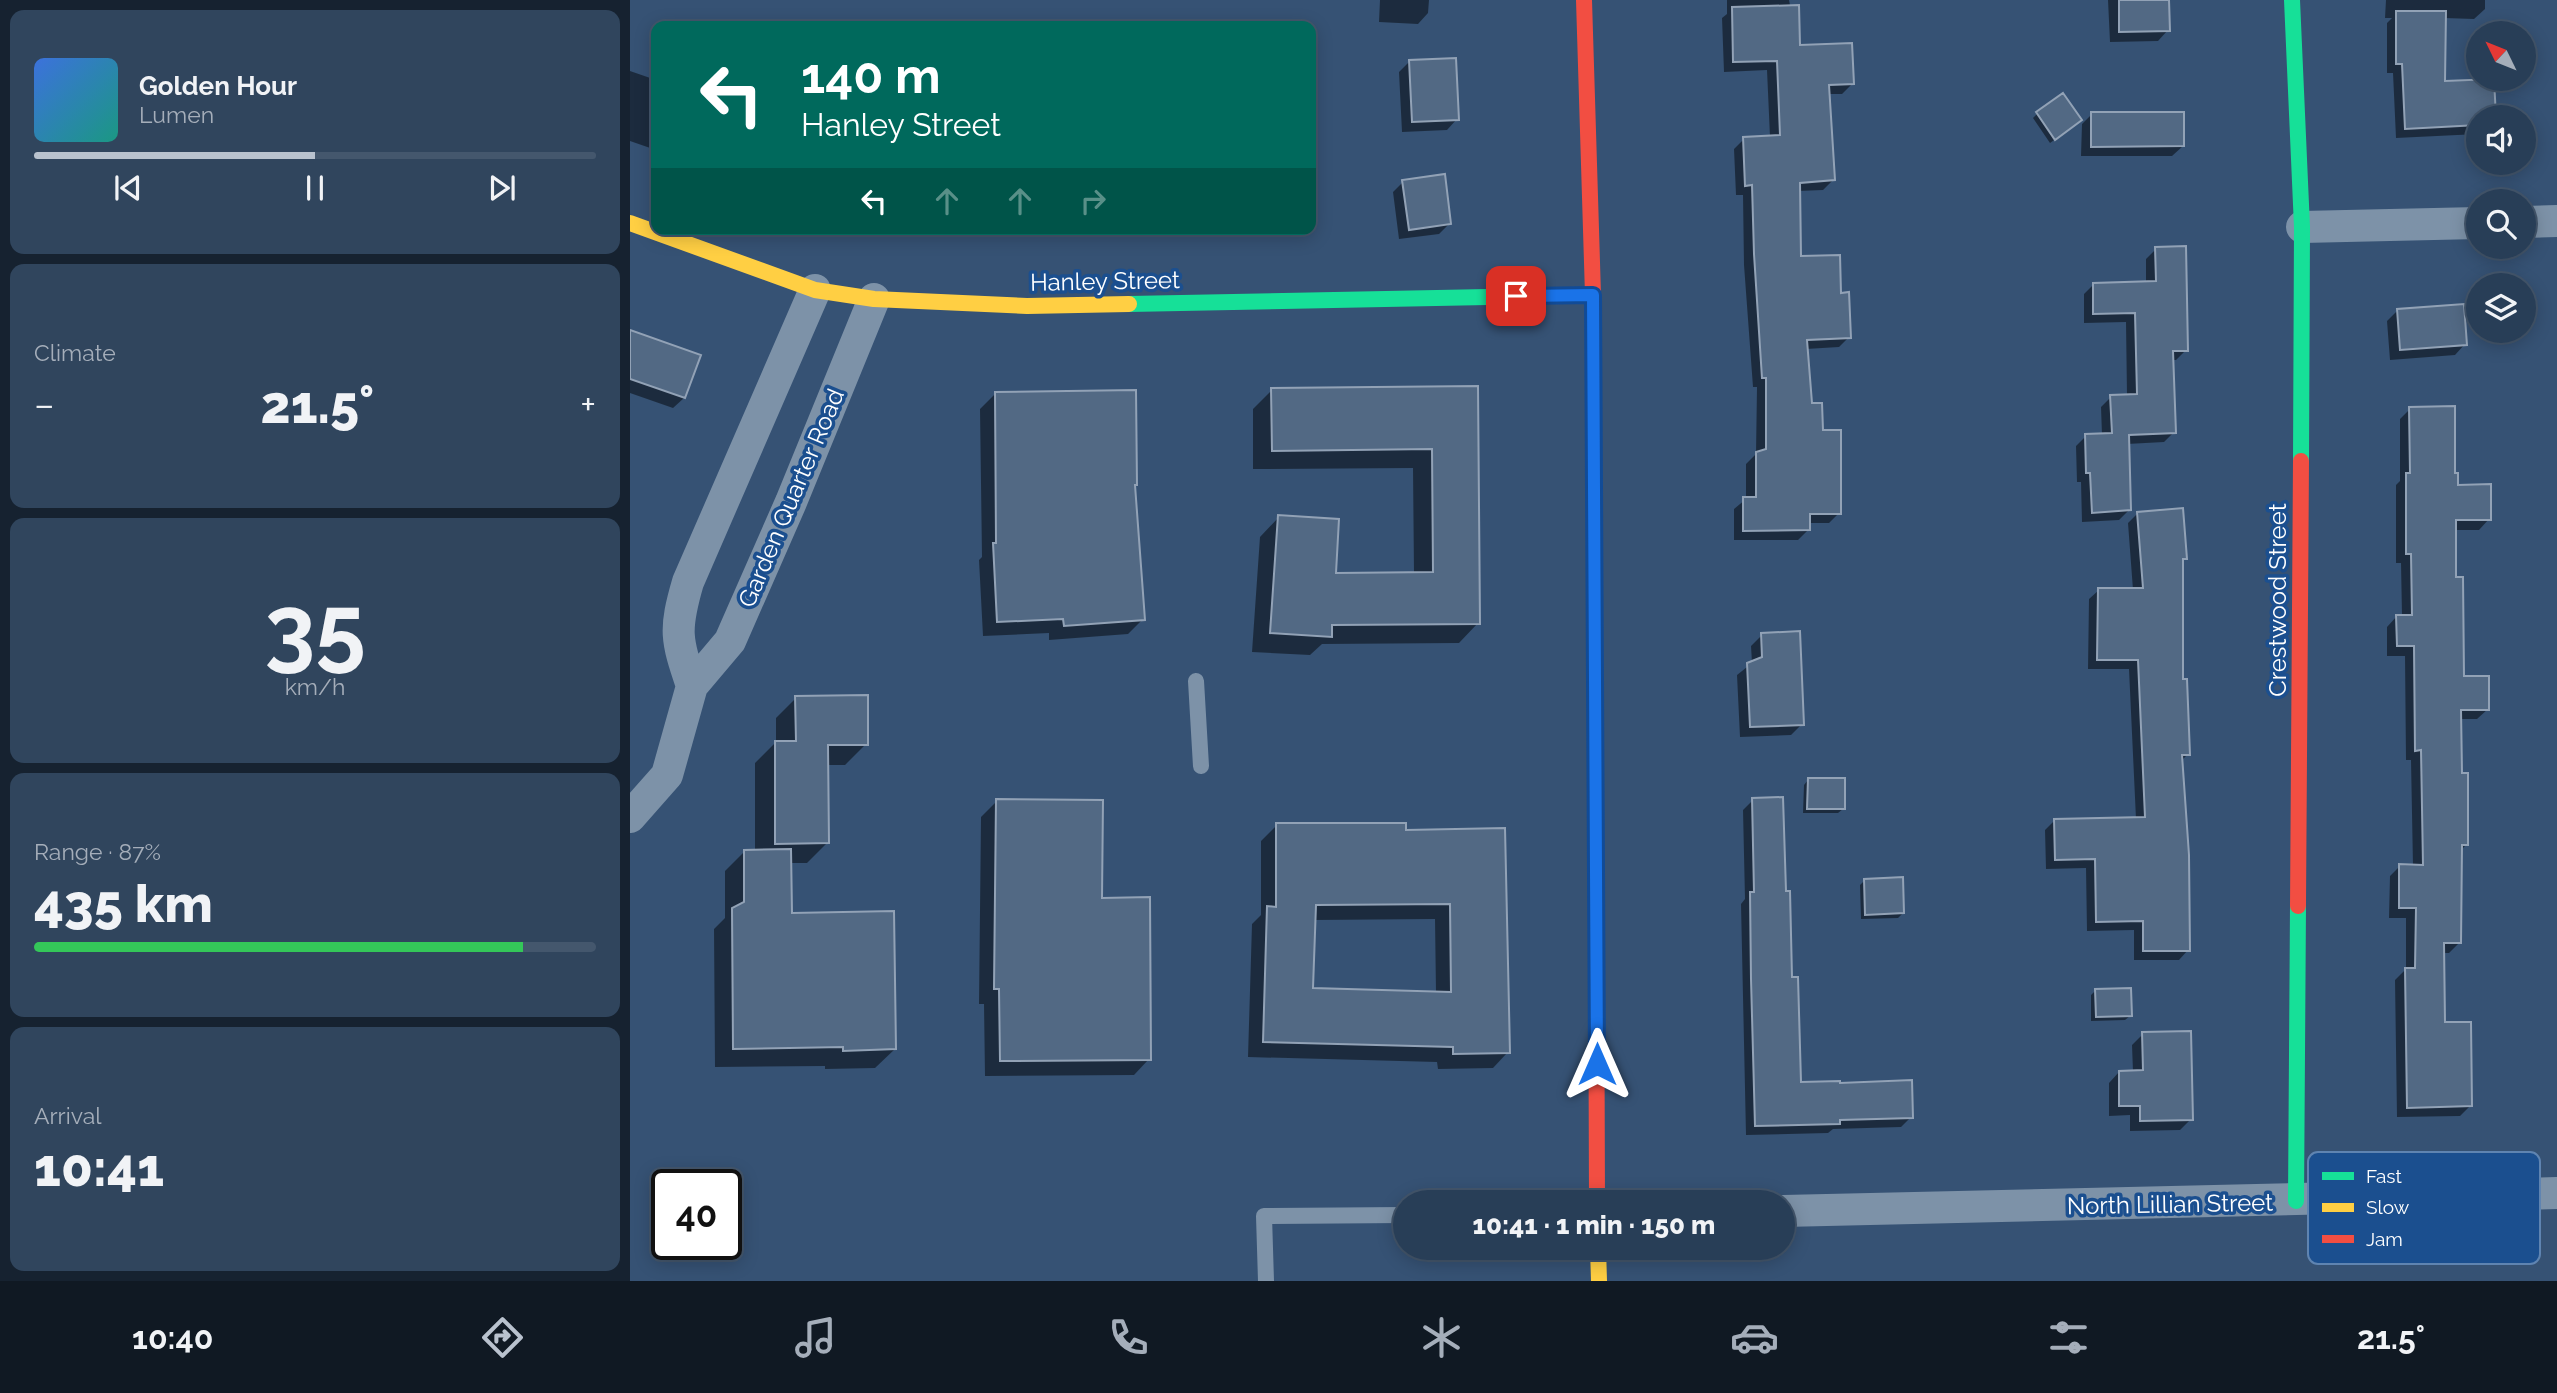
<!DOCTYPE html>
<html lang="en">
<head>
<meta charset="utf-8">
<style>
	:root { --surface:#283e57; --page:#30455d; --text:#f1f3f6; --muted:#a5aeba; --line:#44576d; --accent:#b9c2ce }
	body { margin:0; font-family:Raleway,sans-serif; background:var(--page); color:var(--text); height:100vh; display:flex; flex-direction:column; font-size:26px; white-space:nowrap }
	* { box-sizing:border-box; margin:0 }
	p { font-size:23px; color:var(--muted) }
	.icon { flex:none; width:38px; height:38px; fill:none; stroke:currentColor; stroke-width:2; stroke-linecap:round; stroke-linejoin:round }
	.map { position:relative; flex:1; overflow:hidden }
	.panel { display:flex; flex-direction:column; gap:10px; padding:10px; background:#162230; width:630px }
	.panel>* { flex:none }
	.hud { position:absolute; left:21px; top:21px; width:665px; height:214px; border-radius:14px; box-shadow:0 4px 18px #0003,0 0 0 2px var(--line); background:#00695c; color:#fff; overflow:hidden }
	.needle { width:46px; rotate:313deg }
	.buttons { position:absolute; left:1836px; top:21px; display:grid; gap:14px }
	.buttons a { display:grid; place-items:center; width:70px; height:70px; border-radius:50%; background:var(--surface); box-shadow:0 4px 18px #0003,0 0 0 2px var(--line); font-size:35px }
	.speed { position:absolute; left:21px; top:1169px; display:flex; gap:14px; font-size:35px; font-weight:700; text-align:center }
	.speed>* { display:grid; place-content:center; width:91px; height:91px; border-radius:50%; background:var(--surface); box-shadow:0 4px 18px #0003,0 0 0 2px var(--line); line-height:1 }
	.speed .limit { border:4px solid #111; border-radius:10px; background:#fff; color:#111 }
	.pin { position:absolute; display:grid; place-items:center; width:60px; height:60px; color:#fff; margin:-30px; border-radius:14px; box-shadow:0 4px 10px #0006 }
	.me { position:absolute; width:77px; margin:-38px; rotate:0deg; stroke-linejoin:round; filter:drop-shadow(0 0 5px #0008) }
	.turn { display:flex; align-items:center; gap:24px; height:147px; padding:0 35px; font-size:32px }
	.turn .icon { width:91px; height:91px; stroke-width:2.5 }
	.turn b { display:block; font-size:49px; line-height:60px }
	.lanes { display:flex; align-items:center; height:66px; padding:0 35px; background:#0003; justify-content:center; gap:35px; direction:ltr }
	.lanes .off { opacity:.35 }
	.big { font-size:52px; font-weight:800; line-height:1.1 }
	.panel .tile { flex:1; display:flex; flex-direction:column; justify-content:center; gap:10px; min-width:0; padding:0 24px; border-radius:14px; background:var(--page) }
	.panel .dial { align-items:center; gap:0 }
	.dial b { font-size:91px; line-height:1 }
	.song { display:flex; align-items:center; gap:21px }
	.cover { width:84px; height:84px; border-radius:10px; background:linear-gradient(135deg,hsl(220 70% 55%),hsl(170 70% 35%)) }
	.played { height:7px; border-radius:4px; background:linear-gradient(90deg,var(--accent) 50%,var(--line) 50%) }
	.keys { display:flex; justify-content:space-around; direction:ltr }
	.heat { display:flex; justify-content:space-between; align-items:center; font-size:38px; direction:ltr }
	.charge { height:10px; border-radius:5px; background:linear-gradient(90deg,#34c759 87%,var(--line) 0) }
	.trip { position:absolute; left:763px; top:1190px; width:402px; height:70px; border-radius:35px; background:var(--surface); box-shadow:0 4px 18px #0003,0 0 0 2px var(--line); font-weight:800; line-height:70px; text-align:center }
	.menu { display:flex; height:112px; justify-content:space-around; align-items:center; background:#101923; color:var(--muted) }
	.menu .icon { width:49px; height:49px }
	.menu .current { color:var(--accent) }
	.menu b { font-size:32px; color:var(--text) }
	main { display:flex; flex:1; min-height:0 }
	.map>svg:first-child { display:block }
</style>
</head>
<body>
<main>
<section class="panel">
<div class="tile">
<div class="song"><i class="cover"></i><div><b>Golden Hour</b><p>Lumen</p></div></div>
<div class="played"></div>
<div class="keys"><svg class="icon" aria-label="previous" viewBox="0 0 24 24"><path d="M18 5L8 12l10 7zM5 5v14"/></svg><svg class="icon" aria-label="pause" viewBox="0 0 24 24"><path d="M8 5v14M16 5v14"/></svg><svg class="icon" aria-label="next" viewBox="0 0 24 24"><path d="M6 5l10 7-10 7zM19 5v14"/></svg></div>
</div>
<div class="tile"><p>Climate</p>
<div class="heat"><a>−</a><b class="big">21.5°</b><a>+</a></div>
</div>
<div class="tile dial"><b>35</b><p>km/h</p></div>
<div class="tile"><p>Range · 87%</p><b class="big">435 km</b><div class="charge"></div></div>
<div class="tile"><p>Arrival</p><b class="big">10:41</b></div>
</section>
<div class="map">
<svg width="1927" height="1281" viewBox="0 0 1927 1281">
	<rect width="100%" height="100%" fill="#365274"/>
	<path fill="#0007" fill-rule="evenodd" d="M 750,0 L 799,0 L 798,13 L 788,24 L 749,22 Z
		M 1097,0 L 1159,0 L 1168,47 L 1222,84 L 1212,94 L 1198,94 L 1203,180 L 1193,190 L 1168,191 L 1170,257 L 1209,295 L 1219,337 L 1209,347 L 1176,349 L 1180,405 L 1191,432 L 1209,513 L 1199,523 L 1178,523 L 1178,530 L 1168,540 L 1104,540 L 1104,509 L 1116,499 L 1116,464 L 1126,454 L 1127,387 L 1123,387 L 1114,265 L 1113,195 L 1106,195 L 1104,149 L 1114,139 L 1140,137 L 1137,70 L 1094,72 L 1092,18 L 1097,14 Z
		M 1478,0 L 1537,0 L 1538,30 L 1528,41 L 1480,42 Z
		M 1756,0 L 1855,0 L 1855,9 L 1844,19 L 1814,18 L 1813,83 L 1862,80 L 1864,117 L 1848,117 L 1848,134 L 1766,138 L 1763,73 L 1757,73 L 1757,23 L 1762,18 L 1755,18 Z
		M 779,62 L 827,119 L 817,130 L 772,132 L 769,72 Z
		M 0,71 L 26,80 L 26,150 L 0,141 Z
		M 1407,114 L 1445,125 L 1420,143 L 1403,118 Z
		M 1462,114 L 1553,146 L 1542,156 L 1451,156 L 1452,124 Z
		M 773,182 L 819,224 L 809,234 L 769,239 L 763,192 Z
		M 1526,249 L 1556,350 L 1546,360 L 1542,360 L 1544,432 L 1534,442 L 1497,444 L 1499,510 L 1489,520 L 1452,522 L 1451,482 L 1447,482 L 1446,446 L 1456,436 L 1472,435 L 1471,407 L 1481,397 L 1497,396 L 1496,322 L 1454,323 L 1454,294 L 1464,284 L 1516,283 L 1516,259 Z
		M 1768,310 L 1835,344 L 1825,355 L 1760,360 L 1757,321 Z
		M 0,332 L 54,398 L 43,408 L 0,393 Z
		M 847,388 L 848,623 L 829,643 L 692,644 L 680,655 L 622,652 L 630,537 L 649,517 L 704,574 L 784,574 L 783,468 L 623,469 L 623,409 L 642,390 Z
		M 365,394 L 503,486 L 513,619 L 498,634 L 419,640 L 419,633 L 353,636 L 349,560 L 352,557 L 350,409 Z
		M 1780,409 L 1824,475 L 1827,486 L 1859,519 L 1849,530 L 1824,530 L 1824,579 L 1833,678 L 1858,709 L 1847,719 L 1830,719 L 1830,775 L 1837,844 L 1830,851 L 1830,942 L 1819,953 L 1812,953 L 1813,1024 L 1840,1106 L 1830,1116 L 1767,1117 L 1765,980 L 1776,969 L 1776,918 L 1759,918 L 1760,876 L 1770,866 L 1783,866 L 1781,760 L 1776,760 L 1775,656 L 1757,656 L 1757,627 L 1767,616 L 1772,616 L 1771,563 L 1766,563 L 1766,485 L 1770,481 L 1770,419 Z
		M 1508,513 L 1555,558 L 1552,562 L 1551,681 L 1558,754 L 1551,761 L 1558,950 L 1549,960 L 1504,960 L 1504,930 L 1457,931 L 1456,868 L 1416,869 L 1415,830 L 1425,820 L 1506,819 L 1499,669 L 1458,669 L 1459,599 L 1469,590 L 1503,590 L 1498,523 Z
		M 1132,635 L 1172,724 L 1161,735 L 1110,737 L 1107,675 L 1122,663 L 1121,646 Z
		M 166,698 L 236,744 L 215,765 L 197,765 L 197,843 L 177,863 L 160,863 L 160,914 L 265,1049 L 245,1068 L 195,1069 L 195,1066 L 85,1067 L 84,929 L 95,918 L 95,871 L 114,852 L 125,851 L 125,763 L 146,742 L 146,718 Z
		M 1178,780 L 1213,809 L 1208,813 L 1173,813 L 1174,785 Z
		M 1123,800 L 1170,1083 L 1281,1117 L 1271,1127 L 1203,1129 L 1198,1133 L 1116,1135 L 1111,904 L 1115,899 L 1113,810 Z
		M 367,801 L 470,899 L 519,1059 L 504,1075 L 355,1076 L 354,1004 L 349,1004 L 351,817 Z
		M 647,825 L 774,832 L 874,829 L 878,1052 L 863,1068 L 808,1069 L 807,1062 L 618,1057 L 622,924 L 631,915 L 631,841 ZM 805,919 L 806,993 L 681,989 L 684,920 Z
		M 1235,880 L 1273,913 L 1268,918 L 1231,919 L 1230,885 Z
		M 1466,990 L 1500,1016 L 1495,1020 L 1461,1021 L 1461,995 Z
		M 1513,1034 L 1561,1119 L 1550,1130 L 1500,1131 L 1500,1115 L 1479,1116 L 1479,1083 L 1489,1072 L 1503,1072 L 1502,1045 Z"/>
	<path fill="#526984" stroke="#92a2b6" stroke-width="2" fill-rule="evenodd" d="M 1489,0 L 1539,0 L 1540,31 L 1489,32 Z
		M 1169,5 L 1170,45 L 1222,43 L 1224,84 L 1199,85 L 1205,180 L 1170,183 L 1171,256 L 1210,255 L 1211,293 L 1219,292 L 1221,338 L 1177,340 L 1182,403 L 1192,403 L 1193,430 L 1211,430 L 1211,514 L 1180,514 L 1180,530 L 1113,531 L 1113,497 L 1126,497 L 1126,452 L 1136,449 L 1136,378 L 1132,378 L 1124,254 L 1122,185 L 1115,186 L 1113,137 L 1150,135 L 1147,61 L 1103,62 L 1102,7 Z
		M 1766,11 L 1816,11 L 1815,81 L 1864,79 L 1866,117 L 1848,117 L 1848,125 L 1775,129 L 1772,64 L 1766,64 Z
		M 826,58 L 829,120 L 782,122 L 779,60 Z
		M 1433,93 L 1452,120 L 1425,140 L 1406,112 Z
		M 1461,112 L 1554,112 L 1554,146 L 1461,147 Z
		M 815,174 L 821,224 L 779,230 L 772,180 Z
		M 1556,246 L 1558,351 L 1543,351 L 1546,433 L 1499,435 L 1501,510 L 1462,513 L 1460,473 L 1456,473 L 1455,434 L 1482,433 L 1480,395 L 1507,394 L 1505,313 L 1463,314 L 1463,283 L 1526,281 L 1525,247 Z
		M 1834,304 L 1837,345 L 1770,350 L 1767,309 Z
		M 0,330 L 71,355 L 55,398 L 0,379 Z
		M 848,386 L 850,624 L 702,625 L 702,637 L 640,633 L 648,515 L 709,519 L 706,573 L 803,572 L 802,449 L 642,451 L 641,388 Z
		M 506,390 L 507,485 L 505,485 L 515,620 L 434,626 L 433,619 L 367,622 L 363,543 L 366,543 L 365,392 Z
		M 1825,406 L 1825,473 L 1828,473 L 1828,485 L 1861,484 L 1861,520 L 1826,520 L 1826,577 L 1833,577 L 1834,676 L 1859,676 L 1859,710 L 1831,710 L 1832,773 L 1838,773 L 1838,845 L 1832,845 L 1831,943 L 1814,943 L 1815,1022 L 1841,1022 L 1842,1106 L 1777,1108 L 1775,968 L 1785,968 L 1786,908 L 1769,908 L 1769,864 L 1793,865 L 1791,750 L 1785,751 L 1784,646 L 1767,646 L 1766,615 L 1782,615 L 1781,554 L 1776,554 L 1776,473 L 1780,473 L 1779,407 Z
		M 1553,508 L 1557,559 L 1553,559 L 1553,679 L 1557,679 L 1560,755 L 1552,755 L 1559,855 L 1560,951 L 1513,951 L 1513,921 L 1466,922 L 1465,859 L 1425,860 L 1424,819 L 1515,817 L 1508,660 L 1467,660 L 1468,588 L 1513,588 L 1507,512 Z
		M 1170,631 L 1174,725 L 1120,727 L 1117,663 L 1132,657 L 1131,633 Z
		M 238,695 L 238,745 L 198,745 L 199,843 L 145,844 L 145,741 L 166,741 L 165,696 Z
		M 1178,778 L 1215,778 L 1215,809 L 1177,809 Z
		M 1153,797 L 1156,891 L 1160,891 L 1162,977 L 1168,977 L 1171,1082 L 1210,1081 L 1210,1083 L 1282,1080 L 1283,1118 L 1210,1120 L 1210,1124 L 1125,1126 L 1121,979 L 1120,892 L 1124,892 L 1122,798 Z
		M 366,799 L 473,800 L 472,898 L 520,897 L 521,1060 L 370,1061 L 369,989 L 364,989 Z
		M 646,823 L 776,823 L 776,830 L 875,828 L 880,1053 L 823,1054 L 823,1047 L 633,1042 L 637,906 L 646,907 ZM 820,904 L 821,992 L 683,988 L 686,905 Z
		M 161,849 L 162,913 L 264,911 L 266,1049 L 213,1051 L 213,1047 L 103,1049 L 102,908 L 114,902 L 114,850 Z
		M 1273,877 L 1274,913 L 1235,915 L 1234,879 Z
		M 1501,988 L 1502,1016 L 1466,1017 L 1465,989 Z
		M 1561,1031 L 1563,1120 L 1510,1121 L 1510,1106 L 1489,1106 L 1489,1071 L 1513,1070 L 1512,1032 Z"/>
	<g fill="none" stroke-linecap="round" stroke-linejoin="round">
		<path stroke="#7d92a8" stroke-width="16" d="M 566,681 L 571,766
			M 636,1281 L 634,1216 L 775,1215"/>
		<path stroke="#7d92a8" stroke-width="32" d="M 1894,222 L 1927,221
			M 1672,227 L 1848,223
			M 62,686 C 46,639 44,630 58,582 L 185,290
			M 0,817 L 37,775 L 62,686 L 100,641 L 161,502 L 244,299
			M 1153,1211 L 1927,1193"/>
		<path stroke="#16e098" stroke-width="16" d="M 1662,0 L 1672,227 L 1671,461
			M 499,304 L 963,295
			M 964,461 L 966,893
			M 1666,1201 L 1668,906"/>
		<path stroke="#ffcf43" stroke-width="16" d="M 0,223 L 185,290 L 244,299 L 397,306 L 499,304
			M 968,1248 L 969,1281"/>
		<path stroke="#f24e42" stroke-width="16" d="M 954,0 L 963,295 L 964,461
			M 966,893 L 967,1202
			M 1668,906 L 1671,461"/>
	</g>
	<g fill="none" stroke-linecap="round" stroke-linejoin="round">
		<g stroke="#114b97" stroke-width="18">
			<path id="route" d="M 886,296 L 963,295 L 967,1064"/>
		</g>
		<use href="#route" stroke="#1a73e8" stroke-width="12"/>
	</g>
	<g text-anchor="middle" dominant-baseline="central" stroke-width="7" stroke-linejoin="round" paint-order="stroke">
		<g font-size="24" fill="#fff" stroke="#1b4f8f">
			<text transform="translate(475 281) rotate(-1)">Hanley Street</text>
			<text transform="translate(161 498) rotate(-67)">Garden Quarter Road</text>
			<text transform="translate(1647 600) rotate(-90)">Crestwood Street</text>
			<text transform="translate(1540 1204) rotate(-1)">North Lillian Street</text>
		</g>
	</g>
	<rect x="1678" y="1152" width="232" height="112" rx="10" fill="#1b4f8f" stroke="#5f84b1" stroke-width="2"/>
	<rect x="1692" y="1172" width="32" height="8" fill="#16e098"/>
	<rect x="1692" y="1203" width="32" height="9" fill="#ffcf43"/>
	<rect x="1692" y="1235" width="32" height="8" fill="#f24e42"/>
	<g font-size="19" fill="#fff">
		<text x="1736" y="1183">Fast</text>
		<text x="1736" y="1214">Slow</text>
		<text x="1736" y="1246">Jam</text>
	</g>
</svg>
<div class="buttons">
<a><svg class="needle" viewBox="-14 -14 28 28"><path d="M0-13l5 13h-10z" fill="#e53935"/><path d="M0 13l5-13h-10z" fill="#a5aeba"/></svg></a>
<a><svg class="icon" aria-label="sound" viewBox="0 0 24 24"><path d="M4 9h4l5-4v14l-5-4H4zM17 9q2 3 0 6"/></svg></a>
<a><svg class="icon" aria-label="search" viewBox="0 0 24 24"><circle cx="10" cy="10" r="6"/><path d="M15 15l6 6"/></svg></a>
<a><svg class="icon" aria-label="layers" viewBox="0 0 24 24"><path d="M12 4l9 5-9 5-9-5zM3 14l9 5 9-5"/></svg></a>
</div>
<div class="speed"><div class="limit">40</div></div>
<div class="pin" style="left:886px;top:296px;background:#d93025"><svg class="icon" aria-label="arrive" viewBox="0 0 24 24"><path d="M6 21V4h12l-3 4 3 4H6"/></svg></div>
<svg class="me" style="left:967px;top:1064px" viewBox="-20 -20 40 40"><path d="M0-17L14 15 0 8-14 15z" fill="#1a73e8" stroke="#fff" stroke-width="4"/></svg>
<div class="trip">10:41 · 1 min · 150 m</div>
<div class="hud">
<div class="turn"><svg class="icon" aria-label="left" viewBox="0 0 24 24"><path d="M17 20v-9H6M10 6l-5 5 5 5"/></svg><div><b>140 m</b>Hanley Street</div></div>
<div class="lanes"><svg class="icon" aria-label="left" viewBox="0 0 24 24"><path d="M17 20v-9H6M10 6l-5 5 5 5"/></svg><svg class="icon off" aria-label="ahead" viewBox="0 0 24 24"><path d="M12 20V5M6 11l6-6 6 6"/></svg><svg class="icon off" aria-label="ahead" viewBox="0 0 24 24"><path d="M12 20V5M6 11l6-6 6 6"/></svg><svg class="icon off" aria-label="right" viewBox="0 0 24 24"><path d="M7 20v-9h11M14 6l5 5-5 5"/></svg></div>
</div>
</div>
</main>
<nav class="menu">
<b>10:40</b>
<svg class="icon current" aria-label="directions" viewBox="0 0 24 24"><path d="M12 3l9 9-9 9-9-9zM9 14v-3h6M13 9l2 2-2 2"/></svg>
<svg class="icon" aria-label="music" viewBox="0 0 24 24"><path d="M9 18V5l10-2v13"/><circle cx="6" cy="18" r="3"/><circle cx="16" cy="16" r="3"/></svg>
<svg class="icon" aria-label="phone" viewBox="0 0 24 24"><path d="M5 4h4l2 5-3 2q2 4 5 5l2-3 5 2v4C11 20 4 13 5 4z"/></svg>
<svg class="icon" aria-label="climate" viewBox="0 0 24 24"><path d="M12 3v18M4 7l16 10M4 17L20 7"/></svg>
<svg class="icon" aria-label="car" viewBox="0 0 24 24"><path d="M5 17H2v-5l4-1 3-4h7l3 4 3 1v5h-3M9 17h6M6 11h13"/><circle cx="7" cy="17" r="2"/><circle cx="17" cy="17" r="2"/></svg>
<svg class="icon" aria-label="filters" viewBox="0 0 24 24"><path d="M4 7h16M4 17h16"/><circle cx="9" cy="7" r="2"/><circle cx="15" cy="17" r="2"/></svg>
<b>21.5°</b>
</nav>
</body>
</html>
